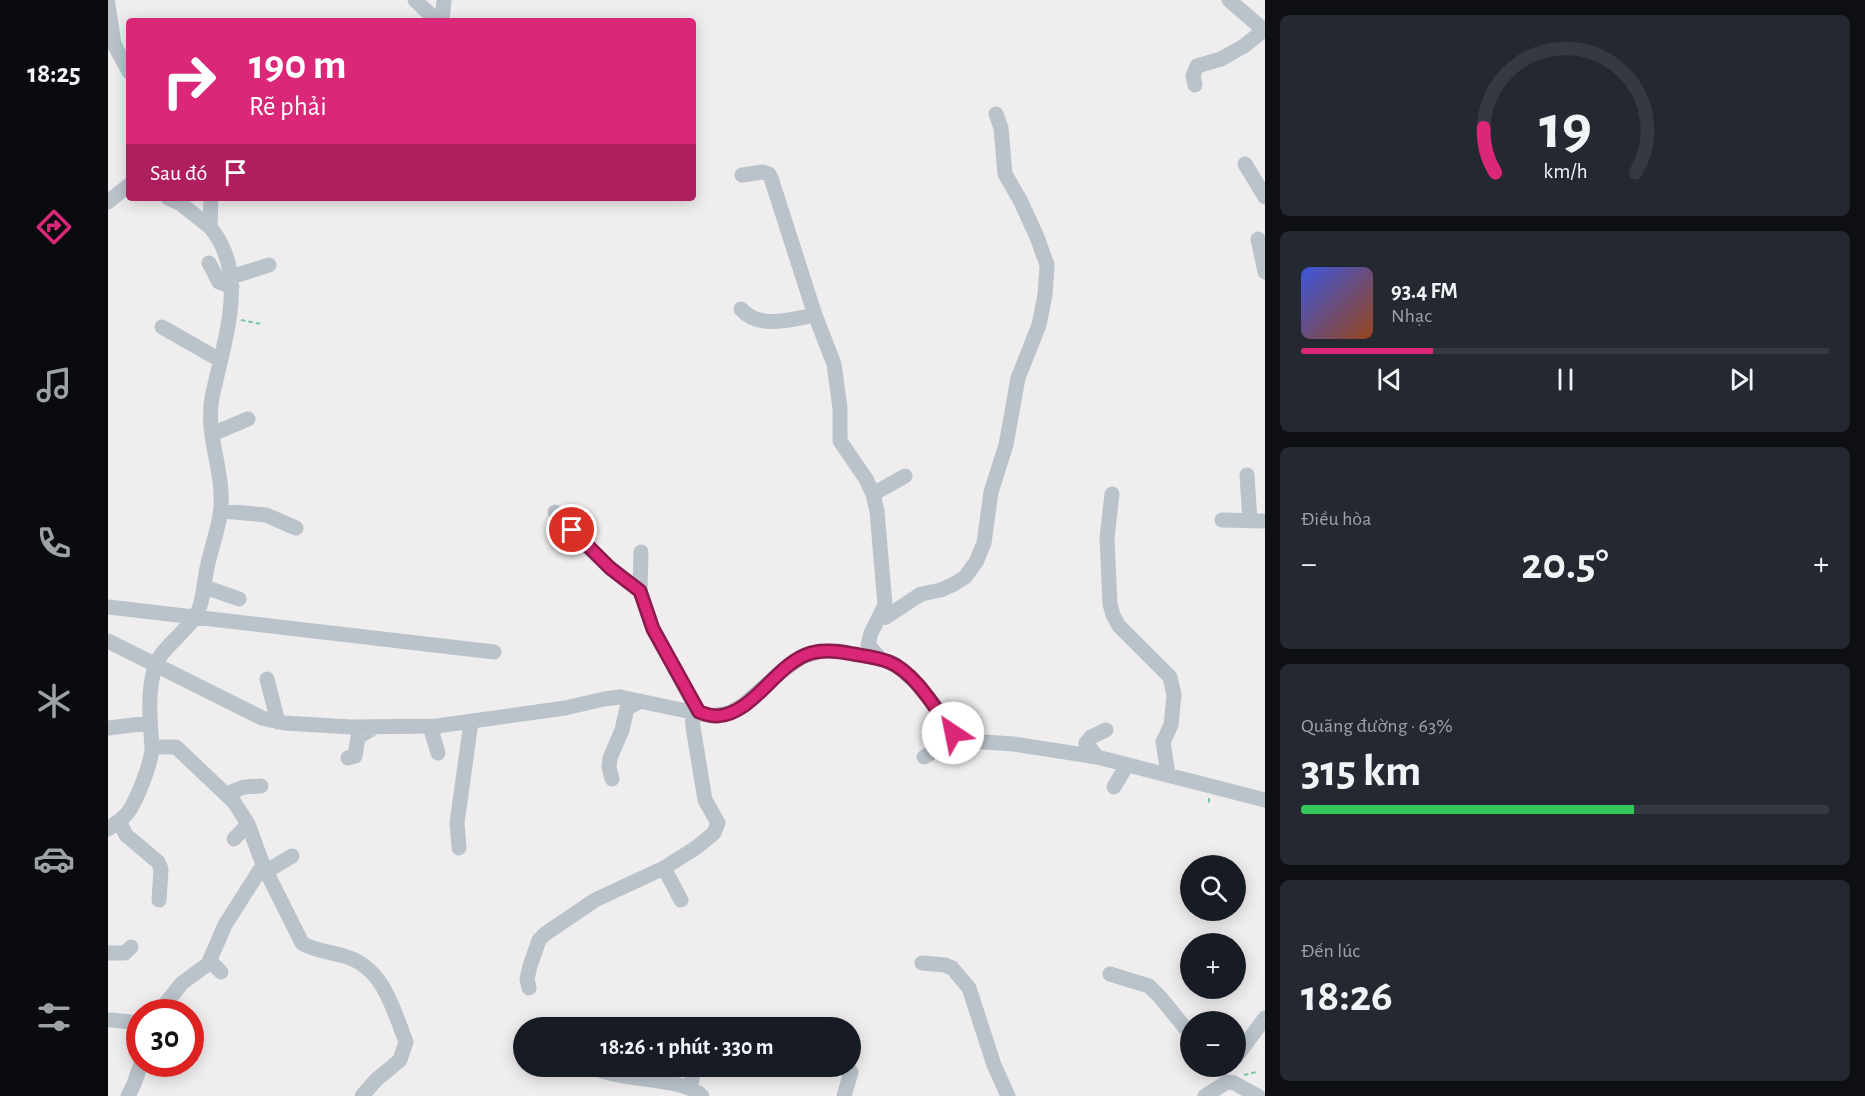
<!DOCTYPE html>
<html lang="vi">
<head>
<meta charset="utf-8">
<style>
	:root { --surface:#171b24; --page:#242831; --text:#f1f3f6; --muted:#9ea1a6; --line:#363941; --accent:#db2777 }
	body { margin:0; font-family:"Alegreya Sans",sans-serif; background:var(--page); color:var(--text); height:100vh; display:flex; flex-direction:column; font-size:22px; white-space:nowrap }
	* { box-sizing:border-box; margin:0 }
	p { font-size:20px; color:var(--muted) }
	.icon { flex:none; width:33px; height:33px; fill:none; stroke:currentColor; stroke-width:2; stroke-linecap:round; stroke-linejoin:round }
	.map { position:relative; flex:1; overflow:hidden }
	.sheet { display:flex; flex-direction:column; gap:15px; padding:15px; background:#0d0f14; width:600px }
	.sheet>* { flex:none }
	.hud { position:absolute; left:18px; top:18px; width:570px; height:183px; border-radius:6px; box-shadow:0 3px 15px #0003; background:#db2777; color:#fff; overflow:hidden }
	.controls { position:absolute; left:1072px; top:855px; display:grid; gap:12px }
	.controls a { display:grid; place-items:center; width:66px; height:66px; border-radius:50%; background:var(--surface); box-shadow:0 3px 15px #0003; font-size:30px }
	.speed { position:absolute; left:18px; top:999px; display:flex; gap:12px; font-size:30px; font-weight:700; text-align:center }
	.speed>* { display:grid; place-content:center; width:78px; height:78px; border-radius:50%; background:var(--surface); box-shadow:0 3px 15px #0003; line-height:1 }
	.speed .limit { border:9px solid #d22; background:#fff; color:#111 }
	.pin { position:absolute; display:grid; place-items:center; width:51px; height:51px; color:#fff; margin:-26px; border:3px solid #fff; border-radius:50%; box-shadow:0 2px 6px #0007 }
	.me { position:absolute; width:66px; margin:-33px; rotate:326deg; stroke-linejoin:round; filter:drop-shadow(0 0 4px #0008) }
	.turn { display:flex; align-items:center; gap:21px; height:126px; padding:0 24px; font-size:27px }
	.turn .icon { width:78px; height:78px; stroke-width:2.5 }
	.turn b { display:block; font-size:42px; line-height:51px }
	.then { display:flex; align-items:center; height:57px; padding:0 24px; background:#0003; gap:12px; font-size:22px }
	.big { font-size:45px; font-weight:700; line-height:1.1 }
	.sheet .widget { flex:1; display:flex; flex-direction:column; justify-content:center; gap:9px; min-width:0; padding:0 21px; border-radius:9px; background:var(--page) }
	.sheet .dial { align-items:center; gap:0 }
	.dial svg { height:156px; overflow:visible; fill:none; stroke:var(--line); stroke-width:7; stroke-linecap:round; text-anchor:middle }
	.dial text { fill:var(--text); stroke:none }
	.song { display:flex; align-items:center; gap:18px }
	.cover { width:72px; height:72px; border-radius:9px; background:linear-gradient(135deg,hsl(230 70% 55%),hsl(20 70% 35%)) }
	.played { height:6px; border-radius:3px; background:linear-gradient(90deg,var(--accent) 25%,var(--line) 25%) }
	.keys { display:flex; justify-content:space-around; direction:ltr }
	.heat { display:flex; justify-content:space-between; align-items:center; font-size:33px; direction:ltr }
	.charge { height:9px; border-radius:4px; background:linear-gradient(90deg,#34c759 63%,var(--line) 0) }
	.trip { position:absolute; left:405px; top:1017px; width:348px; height:60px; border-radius:30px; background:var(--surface); box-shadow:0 3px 15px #0003; font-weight:700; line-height:60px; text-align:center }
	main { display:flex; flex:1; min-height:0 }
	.menu { display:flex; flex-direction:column; width:108px; justify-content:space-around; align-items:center; background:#090b0e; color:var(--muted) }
	.menu .icon { width:42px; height:42px }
	.menu .current { color:var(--accent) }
	.menu b { font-size:27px; color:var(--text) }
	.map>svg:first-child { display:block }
</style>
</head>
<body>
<main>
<nav class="menu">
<b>18:25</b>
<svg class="icon current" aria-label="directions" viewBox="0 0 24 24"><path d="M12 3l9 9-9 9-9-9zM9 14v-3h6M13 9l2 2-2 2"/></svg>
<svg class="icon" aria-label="music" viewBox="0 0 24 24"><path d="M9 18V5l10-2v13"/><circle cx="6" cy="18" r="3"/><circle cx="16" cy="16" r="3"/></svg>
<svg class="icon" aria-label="phone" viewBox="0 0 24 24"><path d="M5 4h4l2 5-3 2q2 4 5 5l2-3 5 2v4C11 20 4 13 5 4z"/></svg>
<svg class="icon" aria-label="climate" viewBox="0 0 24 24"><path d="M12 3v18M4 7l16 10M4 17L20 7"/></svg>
<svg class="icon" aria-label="car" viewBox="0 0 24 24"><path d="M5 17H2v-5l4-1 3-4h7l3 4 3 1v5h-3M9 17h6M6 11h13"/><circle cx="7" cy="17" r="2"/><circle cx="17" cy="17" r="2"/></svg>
<svg class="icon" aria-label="filters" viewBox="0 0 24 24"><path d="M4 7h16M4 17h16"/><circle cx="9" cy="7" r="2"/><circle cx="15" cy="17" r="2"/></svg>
</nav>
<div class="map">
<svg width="1157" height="1096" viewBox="0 0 1157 1096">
	<rect width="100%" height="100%" fill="#f0edee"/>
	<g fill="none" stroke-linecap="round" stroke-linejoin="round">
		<path stroke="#78c89d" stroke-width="2" stroke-dasharray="4.5 3" stroke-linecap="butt" d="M 133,320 L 153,324
			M 1101,798 L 1101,804
			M 1136,1075 L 1149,1072"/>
		<path stroke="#bac3ca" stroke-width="15" d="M 307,0 L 329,21
			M 1121,0 L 1157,31
			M 0,4 L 6,44 L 21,72
			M 334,21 L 336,0
			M 1087,85 L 1085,76 L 1089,66 L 1113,59 L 1136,46 L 1157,29
			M 1137,164 L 1157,197
			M 634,175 L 655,172 L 661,174 L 663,178 L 707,315 L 726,364 L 732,408 L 732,441 L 758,479 L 765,494 L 769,511 L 777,605 L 763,633 L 760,645 L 773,659
			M 60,198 L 73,204 L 102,227
			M 0,202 L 21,185
			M 1150,239 L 1157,272
			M 101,263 L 111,282 L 124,287
			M 123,277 L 161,265
			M 633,309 C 651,330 684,319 707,315
			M 54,327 L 112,360
			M 104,434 L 140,419
			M 1139,475 L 1142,521
			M 765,494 L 797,476
			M 1004,494 L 999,538 L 1002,604 L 1005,615 L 1011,626 L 1062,677 L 1066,695 L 1063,725 L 1055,742 L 1060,774
			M 114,511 L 158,515 L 188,528
			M 447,512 C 474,541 500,569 532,591
			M 1114,520 L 1157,521
			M 533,552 L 532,591 L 545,629 L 590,712
			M 97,587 L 131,599
			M 0,607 L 386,652
			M 772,618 L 778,617 L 813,594 L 833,590 L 846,584 L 857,577 L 868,562 L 876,543 L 883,492 L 898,445 L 910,378 L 931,325 L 937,295 L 939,265 L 929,237 L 912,200 L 897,174 L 893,128 L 888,114
			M 0,641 L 154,718 L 176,723 L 243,727 L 329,726 L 457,708 L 496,699 L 512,697 L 603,716 L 621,713 L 635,705 L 674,671 L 694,657 L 713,651 L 731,651 L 773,659 L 787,664 L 807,682 L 825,703 L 845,733 L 860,741 L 906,744 L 989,757 L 1157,800
			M 159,679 L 170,722
			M 329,726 L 324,733 L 330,753
			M 0,728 L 41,723
			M 44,747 L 68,747 L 126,802 L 140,824 L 155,865 L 194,943 C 206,951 224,952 239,957 C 276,969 285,1009 298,1042 L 292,1060 L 268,1080 L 254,1096
			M 816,757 L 851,737
			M 989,757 L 978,743 L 983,737 L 998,730
			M 240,758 L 247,756 L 250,737 L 265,728
			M 504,779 L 501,767 L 502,758 L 514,730 L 519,708 L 533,701
			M 1006,787 L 1019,765
			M 118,794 L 136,787 L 153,786
			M 11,821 L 18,835 L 50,862 L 53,869 L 51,900
			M 0,829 C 7,823 16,819 21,811 C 29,799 44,762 44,747 C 42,720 39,693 47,666 C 52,648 83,630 91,609 C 96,595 96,582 99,568 C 104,543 115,519 113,493 C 112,464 100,436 103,407 C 103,398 106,389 108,380 C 119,331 139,271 102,227 L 103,198
			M 126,839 L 140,824
			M 351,848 L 349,823 L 363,722
			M 556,868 L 573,900
			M 159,871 L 184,856
			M 0,953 L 17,953 L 23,947
			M 102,961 L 113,972
			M 814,963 L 837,965 L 844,968 L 861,988 L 886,1065 L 900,1096
			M 1002,974 L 1041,986 L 1052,997 L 1083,1035
			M 421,988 L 419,979 L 422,966 L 431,940 L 437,934 L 487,900 L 556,868 L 589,847 L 606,833 L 610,823 L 597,800 L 585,727 L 584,715 L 596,714
			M 51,1012 L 74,983 L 100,964 L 117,925 L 155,865
			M 3,1020 L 32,1023
			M 1128,1057 L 1157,1018
			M 482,1066 C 510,1082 574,1076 594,1096
			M 582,1087 L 587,1066
			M 20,1096 L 26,1084 L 33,1064
			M 736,1096 L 743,1072
			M 1097,1096 L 1119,1082 L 1126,1083 L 1150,1096"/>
	</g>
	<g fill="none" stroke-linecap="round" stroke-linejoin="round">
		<g stroke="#8e194d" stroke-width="15">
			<path id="route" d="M 464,530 L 502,568 L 532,591 L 545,629 L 591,712 C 597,714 602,716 609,716 C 646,714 668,663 703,653 C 717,649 731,651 745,654 C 756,656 769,657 781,662 C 808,673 828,710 845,733"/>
		</g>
		<use href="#route" stroke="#db2777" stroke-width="10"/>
	</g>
</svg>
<div class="controls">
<a><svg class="icon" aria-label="search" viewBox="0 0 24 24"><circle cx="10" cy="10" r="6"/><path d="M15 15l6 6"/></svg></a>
<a>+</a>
<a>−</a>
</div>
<div class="speed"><div class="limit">30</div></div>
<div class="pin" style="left:464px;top:530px;background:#d93025"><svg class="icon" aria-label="arrive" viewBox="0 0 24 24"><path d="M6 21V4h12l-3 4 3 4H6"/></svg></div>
<svg class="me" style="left:845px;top:733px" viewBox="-20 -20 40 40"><circle r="19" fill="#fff"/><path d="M0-13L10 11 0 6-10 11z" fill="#db2777"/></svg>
<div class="trip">18:26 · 1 phút · 330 m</div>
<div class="hud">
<div class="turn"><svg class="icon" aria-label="right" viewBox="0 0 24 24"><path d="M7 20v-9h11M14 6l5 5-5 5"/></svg><div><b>190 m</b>Rẽ phải</div></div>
<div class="then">Sau đó<svg class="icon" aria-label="arrive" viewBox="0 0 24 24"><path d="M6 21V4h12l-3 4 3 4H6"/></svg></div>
</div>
</div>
<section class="sheet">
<div class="widget dial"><svg viewBox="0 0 100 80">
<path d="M14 69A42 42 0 1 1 86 69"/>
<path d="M14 69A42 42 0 0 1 8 46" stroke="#db2777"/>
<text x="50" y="56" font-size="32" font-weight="700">19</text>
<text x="50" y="72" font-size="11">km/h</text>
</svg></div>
<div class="widget">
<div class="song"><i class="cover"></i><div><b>93.4 FM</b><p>Nhạc</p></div></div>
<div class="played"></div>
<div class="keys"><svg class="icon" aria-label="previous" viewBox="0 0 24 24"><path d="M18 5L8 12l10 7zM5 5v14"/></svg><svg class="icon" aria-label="pause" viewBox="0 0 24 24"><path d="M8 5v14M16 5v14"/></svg><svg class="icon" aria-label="next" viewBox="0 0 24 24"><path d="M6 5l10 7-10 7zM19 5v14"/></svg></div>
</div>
<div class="widget"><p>Điều hòa</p>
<div class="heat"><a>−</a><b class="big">20.5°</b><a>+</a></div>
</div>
<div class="widget"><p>Quãng đường · 63%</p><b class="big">315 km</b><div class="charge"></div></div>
<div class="widget"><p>Đến lúc</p><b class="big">18:26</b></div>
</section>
</main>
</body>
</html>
